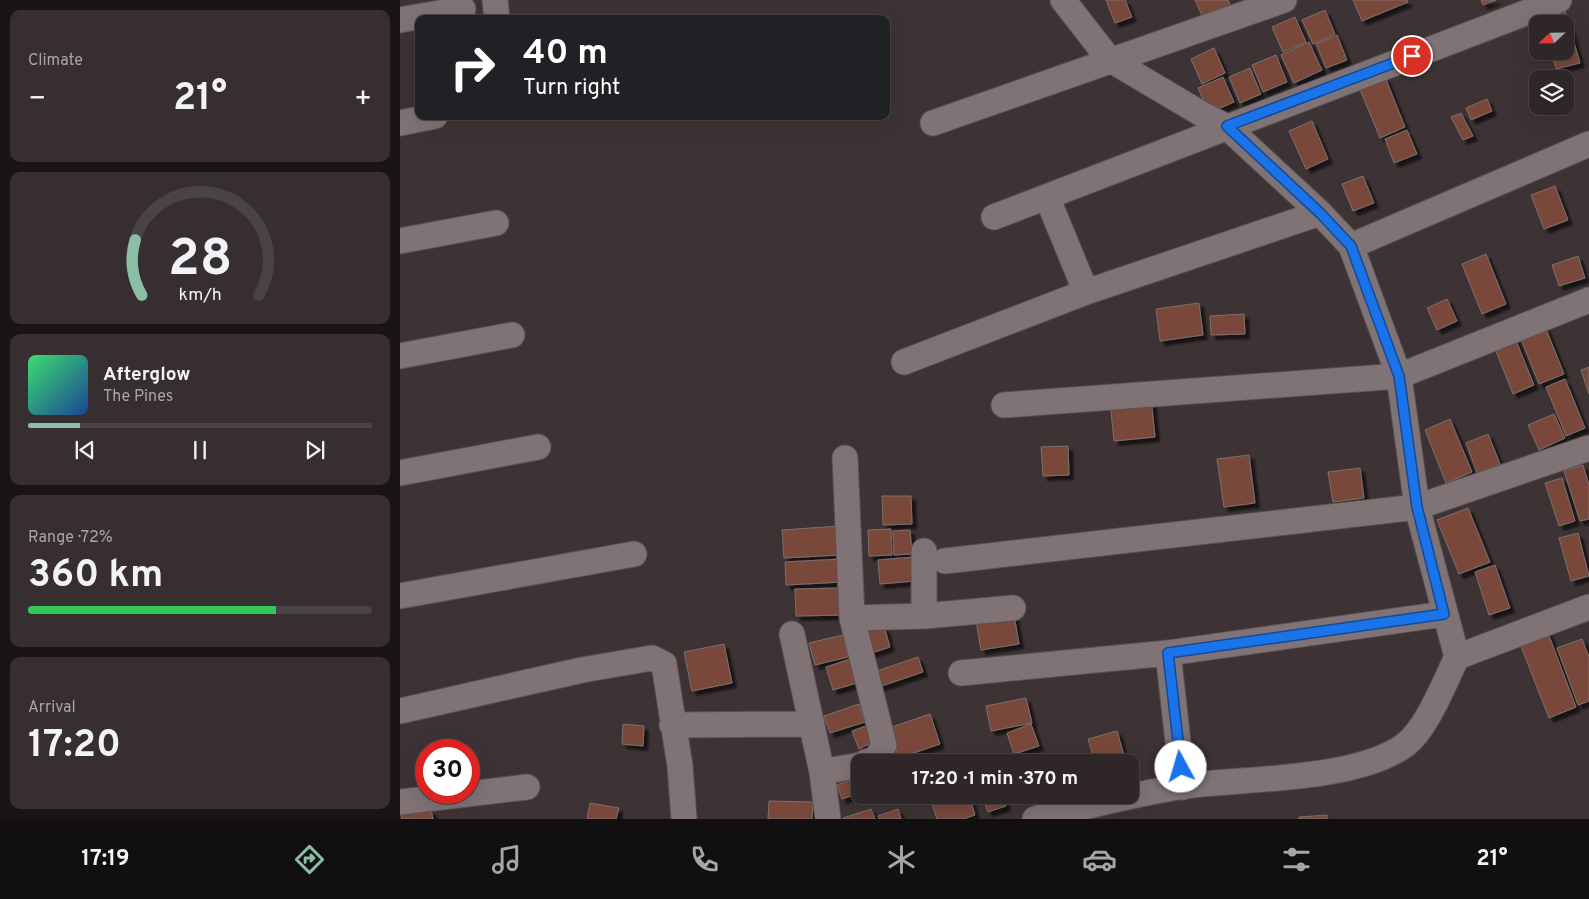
<!DOCTYPE html>
<html lang="en">
<head>
<meta charset="utf-8">
<style>
	:root { --surface:#2e2628; --page:#362e30; --text:#f1f3f6; --muted:#a7a5a8; --line:#494345; --accent:#8abfa5 }
	body { margin:0; font-family:Overpass,sans-serif; background:var(--page); color:var(--text); height:100vh; display:flex; flex-direction:column; font-size:19px; white-space:nowrap }
	* { box-sizing:border-box; margin:0 }
	p { font-size:16px; color:var(--muted) }
	.icon { flex:none; width:28px; height:28px; fill:none; stroke:currentColor; stroke-width:2; stroke-linecap:round; stroke-linejoin:round }
	.map { position:relative; flex:1; overflow:hidden }
	.side { display:flex; flex-direction:column; gap:10px; padding:10px; background:#191516; width:400px }
	.side>* { flex:none }
	.hud { position:absolute; left:15px; top:15px; width:475px; height:105px; border-radius:10px; box-shadow:0 5px 20px #0002,0 0 0 1px var(--line); background:#202124; color:#fff; overflow:hidden }
	.needle { width:32px; rotate:248deg }
	.tools { position:absolute; left:1129px; top:15px; display:grid; gap:10px }
	.tools a { display:grid; place-items:center; width:45px; height:45px; border-radius:10px; background:var(--surface); box-shadow:0 5px 20px #0002,0 0 0 1px var(--line); font-size:25px }
	.speed { position:absolute; left:15px; top:739px; display:flex; gap:10px; font-size:25px; font-weight:700; text-align:center }
	.speed>* { display:grid; place-content:center; width:65px; height:65px; border-radius:50%; background:var(--surface); box-shadow:0 5px 20px #0002,0 0 0 1px var(--line); line-height:1 }
	.speed .limit { border:8px solid #d22; background:#fff; color:#111 }
	.pin { position:absolute; display:grid; place-items:center; width:42px; height:42px; color:#fff; margin:-21px; border:2px solid #fff; border-radius:50%; box-shadow:0 1px 5px #0007 }
	.me { position:absolute; width:55px; margin:-28px; rotate:354deg; stroke-linejoin:round; filter:drop-shadow(0 0 4px #0008) }
	.turn { display:flex; align-items:center; gap:18px; height:105px; padding:0 25px; font-size:22px }
	.turn .icon { width:65px; height:65px; stroke-width:2.5 }
	.turn b { display:block; font-size:35px; line-height:42px }
	.big { font-size:38px; font-weight:700; line-height:1.1 }
	.side .widget { flex:1; display:flex; flex-direction:column; justify-content:center; gap:8px; min-width:0; padding:0 18px; border-radius:10px; background:var(--page) }
	.side .dial { align-items:center; gap:0 }
	.dial svg { height:130px; overflow:visible; fill:none; stroke:var(--line); stroke-width:7; stroke-linecap:round; text-anchor:middle }
	.dial text { fill:var(--text); stroke:none }
	.song { display:flex; align-items:center; gap:15px }
	.cover { width:60px; height:60px; border-radius:8px; background:linear-gradient(135deg,hsl(140 70% 55%),hsl(220 70% 35%)) }
	.played { height:5px; border-radius:2px; background:linear-gradient(90deg,var(--accent) 15%,var(--line) 15%) }
	.keys { display:flex; justify-content:space-around; direction:ltr }
	.heat { display:flex; justify-content:space-between; align-items:center; font-size:28px; direction:ltr }
	.charge { height:8px; border-radius:4px; background:linear-gradient(90deg,#34c759 72%,var(--line) 0) }
	.trip { position:absolute; left:451px; top:754px; width:288px; height:50px; border-radius:10px; background:var(--surface); box-shadow:0 5px 20px #0002,0 0 0 1px var(--line); font-weight:700; line-height:50px; text-align:center }
	.tabs { display:flex; height:80px; justify-content:space-around; align-items:center; background:#120f10; color:var(--muted) }
	.tabs .icon { width:35px; height:35px }
	.tabs .selected { color:var(--accent) }
	.tabs b { font-size:22px; color:var(--text) }
	main { display:flex; flex:1; min-height:0 }
	.map>svg:first-child { display:block }
</style>
</head>
<body>
<main>
<section class="side">
<div class="widget"><p>Climate</p>
<div class="heat"><a>−</a><b class="big">21°</b><a>+</a></div>
</div>
<div class="widget dial"><svg viewBox="0 0 100 80">
<path d="M14 69A42 42 0 1 1 86 69"/>
<path d="M14 69A42 42 0 0 1 10 35" stroke="#8abfa5"/>
<text x="50" y="56" font-size="32" font-weight="700">28</text>
<text x="50" y="72" font-size="11">km/h</text>
</svg></div>
<div class="widget">
<div class="song"><i class="cover"></i><div><b>Afterglow</b><p>The Pines</p></div></div>
<div class="played"></div>
<div class="keys"><svg class="icon" aria-label="previous" viewBox="0 0 24 24"><path d="M18 5L8 12l10 7zM5 5v14"/></svg><svg class="icon" aria-label="pause" viewBox="0 0 24 24"><path d="M8 5v14M16 5v14"/></svg><svg class="icon" aria-label="next" viewBox="0 0 24 24"><path d="M6 5l10 7-10 7zM19 5v14"/></svg></div>
</div>
<div class="widget"><p>Range · 72%</p><b class="big">360 km</b><div class="charge"></div></div>
<div class="widget"><p>Arrival</p><b class="big">17:20</b></div>
</section>
<div class="map">
<svg width="1189" height="819" viewBox="0 0 1189 819">
	<defs>
		<filter id="shadow"><feDropShadow dx="4.5" dy="4.5" stdDeviation="1" flood-color="#0009"/></filter>
	</defs>
	<rect width="100%" height="100%" fill="#3d3335"/>
	<path fill="#7a473b" stroke="#7c706d" filter="url(#shadow)" d="M 706,0 L 725,0 L 732,17 L 715,23 Z
		M 795,0 L 828,0 L 832,9 L 804,20 Z
		M 953,0 L 1007,0 L 1008,2 L 962,21 Z
		M 1081,0 L 1096,0 L 1083,5 Z
		M 925,10 L 935,34 L 913,44 L 902,20 Z
		M 1165,11 L 1180,63 L 1156,69 L 1151,51 L 1165,51 L 1165,24 L 1143,24 L 1141,17 Z
		M 895,17 L 906,42 L 883,52 L 872,27 Z
		M 937,35 L 947,60 L 926,68 L 916,44 Z
		M 909,42 L 922,70 L 894,83 L 881,55 Z
		M 814,48 L 825,73 L 802,84 L 791,59 Z
		M 876,55 L 887,82 L 863,92 L 852,65 Z
		M 850,68 L 861,94 L 840,103 L 829,77 Z
		M 823,77 L 834,102 L 809,113 L 798,88 Z
		M 985,77 L 1005,127 L 980,138 L 959,87 Z
		M 1087,99 L 1092,111 L 1071,120 L 1066,108 Z
		M 1061,113 L 1073,136 L 1063,140 L 1051,117 Z
		M 912,121 L 928,159 L 906,169 L 889,131 Z
		M 1007,130 L 1017,154 L 994,163 L 985,139 Z
		M 963,176 L 974,203 L 953,211 L 942,184 Z
		M 1155,186 L 1168,220 L 1144,229 L 1131,195 Z
		M 1086,254 L 1106,304 L 1082,314 L 1062,264 Z
		M 1178,256 L 1185,278 L 1159,286 L 1152,265 Z
		M 1047,299 L 1057,321 L 1037,330 L 1027,308 Z
		M 799,303 L 803,335 L 760,341 L 756,309 Z
		M 844,314 L 845,334 L 811,335 L 810,316 Z
		M 1144,324 L 1164,374 L 1139,384 L 1119,334 Z
		M 1115,338 L 1134,385 L 1113,394 L 1094,346 Z
		M 1189,367 L 1189,394 L 1181,370 Z
		M 1165,379 L 1185,428 L 1166,436 L 1146,387 Z
		M 751,398 L 755,437 L 714,441 L 710,402 Z
		M 1154,414 L 1165,438 L 1139,450 L 1128,425 Z
		M 1050,419 L 1072,472 L 1046,483 L 1025,430 Z
		M 1088,434 L 1100,464 L 1077,473 L 1066,443 Z
		M 668,446 L 669,475 L 643,476 L 641,447 Z
		M 849,455 L 855,503 L 824,507 L 817,459 Z
		M 1183,465 L 1189,485 L 1189,519 L 1180,521 L 1164,471 Z
		M 960,468 L 964,498 L 933,502 L 928,472 Z
		M 1162,478 L 1175,521 L 1159,526 L 1145,483 Z
		M 482,496 L 511,496 L 512,524 L 483,525 Z
		M 1068,508 L 1090,562 L 1059,574 L 1037,520 Z
		M 439,526 L 440,555 L 384,558 L 382,530 Z
		M 491,529 L 492,555 L 469,556 L 468,530 Z
		M 510,530 L 512,554 L 494,555 L 493,531 Z
		M 1178,533 L 1189,576 L 1171,581 L 1159,538 Z
		M 514,557 L 515,581 L 480,584 L 478,560 Z
		M 442,559 L 443,582 L 386,585 L 385,562 Z
		M 1095,565 L 1110,608 L 1089,615 L 1075,572 Z
		M 445,588 L 446,615 L 396,616 L 395,589 Z
		M 614,615 L 619,644 L 581,650 L 576,621 Z
		M 1145,625 L 1176,707 L 1149,718 L 1117,636 Z
		M 484,626 L 490,647 L 465,655 L 458,633 Z
		M 443,635 L 448,657 L 415,665 L 409,643 Z
		M 1182,639 L 1189,657 L 1189,701 L 1178,705 L 1157,648 Z
		M 324,644 L 332,683 L 292,691 L 284,652 Z
		M 518,657 L 523,672 L 473,689 L 468,674 Z
		M 450,659 L 457,683 L 433,690 L 426,667 Z
		M 626,698 L 632,723 L 591,731 L 586,706 Z
		M 459,704 L 465,722 L 430,733 L 424,716 Z
		M 530,714 L 540,744 L 499,758 L 489,728 Z
		M 223,724 L 244,726 L 243,746 L 222,744 Z
		M 631,724 L 639,746 L 614,754 L 607,733 Z
		M 466,726 L 473,742 L 459,749 L 452,731 Z
		M 717,731 L 726,762 L 695,762 L 688,739 Z
		M 460,776 L 460,793 L 442,799 L 437,785 Z
		M 539,795 L 569,795 L 575,815 L 563,819 L 537,819 L 530,798 Z
		M 582,795 L 603,795 L 606,806 L 588,812 Z
		M 369,801 L 413,802 L 412,819 L 368,819 Z
		M 190,803 L 219,808 L 216,819 L 187,819 Z
		M 471,809 L 475,819 L 443,819 L 443,818 Z
		M 498,809 L 501,819 L 479,819 L 478,816 Z
		M 31,810 L 33,819 L 2,819 L 1,815 Z
		M 927,815 L 927,819 L 899,819 L 899,817 Z"/>
	<g fill="none" stroke-linecap="round" stroke-linejoin="round">
		<g stroke="#5a5153" stroke-width="27">
			<path id="minor" d="M 95,0 L 97,19
				M 0,20 L 63,9
				M 0,123 L 35,116
				M 533,123 L 884,0
				M 647,197 L 686,292
				M 594,217 L 1159,0
				M 0,241 L 96,223
				M 951,246 L 1189,144
				M 0,356 L 112,335
				M 504,362 L 686,292 L 920,213
				M 604,405 L 999,376 L 1189,300
				M 445,458 L 452,618 L 484,745 L 476,759 L 466,762
				M 0,473 L 138,447
				M 545,561 L 1017,507 L 1189,448
				M 0,596 L 234,554
				M 524,616 L 524,551
				M 452,618 L 524,616 L 613,608
				M 392,634 L 422,772
				M 768,653 L 1044,614
				M 1057,657 L 1189,607
				M 561,673 L 768,653 L 783,787
				M 0,711 L 182,670 L 252,658 L 264,664 L 280,766 L 284,819
				M 272,725 L 412,724
				M 0,802 L 127,787
				M 428,819 L 422,772 L 460,765
				M 635,819 C 684,807 734,794 784,786 C 845,778 956,781 1005,745 C 1027,729 1045,681 1057,657 L 1017,507 L 999,376 L 951,246 L 920,213 L 827,127 L 800,113 L 709,59 L 663,0"/>
		</g>
		<use href="#minor" stroke="#807376" stroke-width="25"/>
	</g>
	<g fill="none" stroke-linecap="round" stroke-linejoin="round">
		<g stroke="#114b97" stroke-width="12">
			<path id="route" d="M 781,767 L 768,653 L 1044,614 L 1017,507 L 999,376 L 951,246 L 920,213 L 827,126 L 1012,56"/>
		</g>
		<use href="#route" stroke="#1a73e8" stroke-width="9"/>
	</g>
</svg>
<div class="tools">
<a><svg class="needle" viewBox="-14 -14 28 28"><path d="M0-13l5 13h-10z" fill="#e53935"/><path d="M0 13l5-13h-10z" fill="#a7a5a8"/></svg></a>
<a><svg class="icon" aria-label="layers" viewBox="0 0 24 24"><path d="M12 4l9 5-9 5-9-5zM3 14l9 5 9-5"/></svg></a>
</div>
<div class="speed"><div class="limit">30</div></div>
<div class="pin" style="left:1012px;top:56px;background:#d93025"><svg class="icon" aria-label="arrive" viewBox="0 0 24 24"><path d="M6 21V4h12l-3 4 3 4H6"/></svg></div>
<svg class="me" style="left:781px;top:767px" viewBox="-20 -20 40 40"><circle r="19" fill="#fff"/><path d="M0-13L10 11 0 6-10 11z" fill="#1a73e8"/></svg>
<div class="trip">17:20 · 1 min · 370 m</div>
<div class="hud">
<div class="turn"><svg class="icon" aria-label="right" viewBox="0 0 24 24"><path d="M7 20v-9h11M14 6l5 5-5 5"/></svg><div><b>40 m</b>Turn right</div></div>
</div>
</div>
</main>
<nav class="tabs">
<b>17:19</b>
<svg class="icon selected" aria-label="directions" viewBox="0 0 24 24"><path d="M12 3l9 9-9 9-9-9zM9 14v-3h6M13 9l2 2-2 2"/></svg>
<svg class="icon" aria-label="music" viewBox="0 0 24 24"><path d="M9 18V5l10-2v13"/><circle cx="6" cy="18" r="3"/><circle cx="16" cy="16" r="3"/></svg>
<svg class="icon" aria-label="phone" viewBox="0 0 24 24"><path d="M5 4h4l2 5-3 2q2 4 5 5l2-3 5 2v4C11 20 4 13 5 4z"/></svg>
<svg class="icon" aria-label="climate" viewBox="0 0 24 24"><path d="M12 3v18M4 7l16 10M4 17L20 7"/></svg>
<svg class="icon" aria-label="car" viewBox="0 0 24 24"><path d="M5 17H2v-5l4-1 3-4h7l3 4 3 1v5h-3M9 17h6M6 11h13"/><circle cx="7" cy="17" r="2"/><circle cx="17" cy="17" r="2"/></svg>
<svg class="icon" aria-label="filters" viewBox="0 0 24 24"><path d="M4 7h16M4 17h16"/><circle cx="9" cy="7" r="2"/><circle cx="15" cy="17" r="2"/></svg>
<b>21°</b>
</nav>
</body>
</html>
